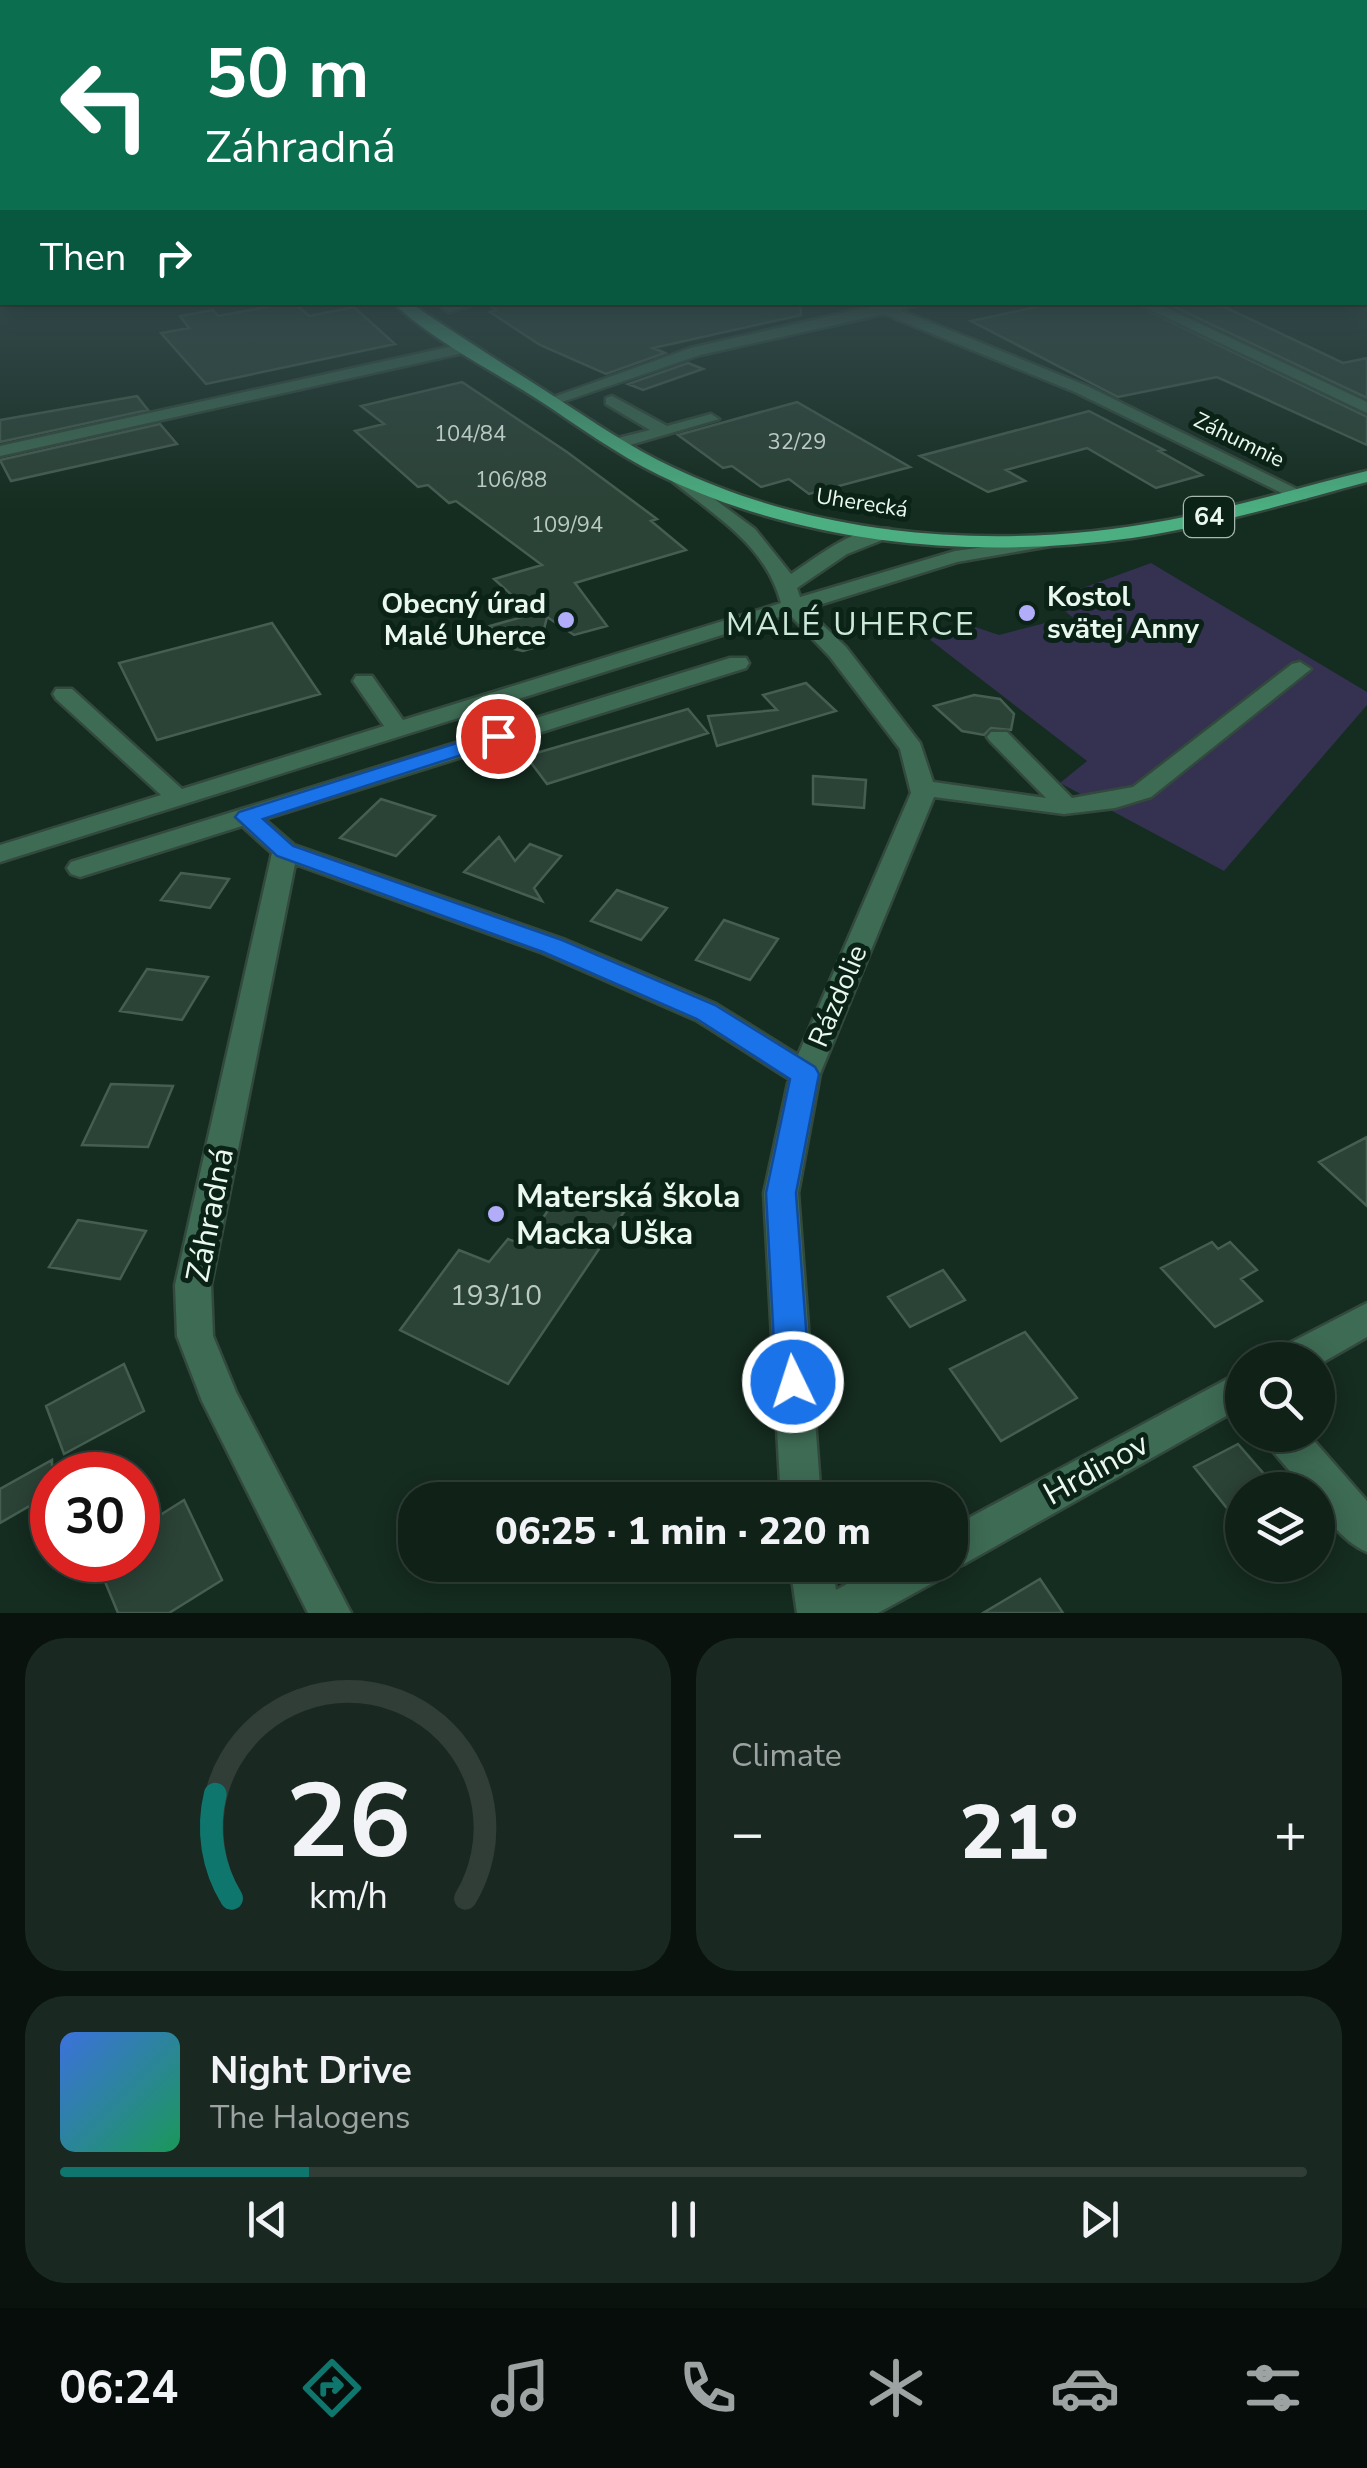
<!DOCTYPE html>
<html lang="en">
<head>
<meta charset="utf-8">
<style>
	:root { --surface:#102118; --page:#192921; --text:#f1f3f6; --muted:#9ca3a2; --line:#303e37; --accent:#0f766e }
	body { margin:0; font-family:"Nunito Sans",sans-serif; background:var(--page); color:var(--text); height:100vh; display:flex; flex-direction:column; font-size:38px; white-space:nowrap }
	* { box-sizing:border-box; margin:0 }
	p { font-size:32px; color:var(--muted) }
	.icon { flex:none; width:55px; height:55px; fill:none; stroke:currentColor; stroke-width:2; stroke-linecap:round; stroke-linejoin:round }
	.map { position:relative; height:1613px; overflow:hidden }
	.side { display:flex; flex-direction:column; gap:25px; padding:25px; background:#09120d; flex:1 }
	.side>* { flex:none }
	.hud { position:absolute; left:0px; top:0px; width:1368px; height:305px; box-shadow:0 5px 25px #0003,0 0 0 2px var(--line); background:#0b6e4f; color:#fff; overflow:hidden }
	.fabs { position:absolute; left:1225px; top:1342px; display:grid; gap:20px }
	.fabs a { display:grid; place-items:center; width:110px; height:110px; border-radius:50%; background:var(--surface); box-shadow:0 5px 25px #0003,0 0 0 2px var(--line); font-size:50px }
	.speed { position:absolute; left:30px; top:1452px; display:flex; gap:20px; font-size:50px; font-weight:700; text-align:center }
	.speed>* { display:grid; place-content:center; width:130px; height:130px; border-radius:50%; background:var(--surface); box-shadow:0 5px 25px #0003,0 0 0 2px var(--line); line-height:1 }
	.speed .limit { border:15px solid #d22; background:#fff; color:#111 }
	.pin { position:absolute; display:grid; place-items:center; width:85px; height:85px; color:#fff; margin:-42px; border:5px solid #fff; border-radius:50%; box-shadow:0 2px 10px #0007 }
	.me { position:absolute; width:110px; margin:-55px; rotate:356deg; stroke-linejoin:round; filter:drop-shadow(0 0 8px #0008) }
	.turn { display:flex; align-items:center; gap:35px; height:210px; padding:0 40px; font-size:45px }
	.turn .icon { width:130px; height:130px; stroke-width:2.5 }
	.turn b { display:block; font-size:70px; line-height:85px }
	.then { display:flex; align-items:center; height:95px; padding:0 40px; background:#0003; gap:20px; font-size:38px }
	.big { font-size:75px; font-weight:800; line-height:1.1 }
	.side .card { flex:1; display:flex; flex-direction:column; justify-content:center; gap:15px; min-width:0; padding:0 35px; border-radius:40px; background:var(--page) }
	.side .dial { align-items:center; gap:0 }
	.dial svg { height:260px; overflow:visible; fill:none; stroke:var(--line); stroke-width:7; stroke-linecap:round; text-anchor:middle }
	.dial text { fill:var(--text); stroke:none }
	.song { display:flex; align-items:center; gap:30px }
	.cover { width:120px; height:120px; border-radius:15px; background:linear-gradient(135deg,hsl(220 70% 55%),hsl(150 70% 35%)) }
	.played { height:10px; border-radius:5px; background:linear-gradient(90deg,var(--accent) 20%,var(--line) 20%) }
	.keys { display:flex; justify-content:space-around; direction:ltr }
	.heat { display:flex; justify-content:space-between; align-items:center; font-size:55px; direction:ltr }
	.side .tiles { flex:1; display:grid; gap:25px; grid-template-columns:1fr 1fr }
	.card:last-child { grid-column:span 2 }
	.trip { position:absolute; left:398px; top:1482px; width:570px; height:100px; border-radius:40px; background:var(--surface); box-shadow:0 5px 25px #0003,0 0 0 2px var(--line); font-weight:800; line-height:100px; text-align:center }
	.menu { display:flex; height:160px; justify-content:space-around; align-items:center; background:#060d0a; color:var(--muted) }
	.menu .icon { width:70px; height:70px }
	.menu .on { color:var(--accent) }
	.menu b { font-size:45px; color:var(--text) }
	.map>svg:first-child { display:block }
</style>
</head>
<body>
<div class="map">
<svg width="1367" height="1613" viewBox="0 0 1367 1613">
	<rect width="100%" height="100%" fill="#152c20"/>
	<path fill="#343250" d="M 1151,563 L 1367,692 L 1367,705 L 1224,871 L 1060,783 L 1087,761 L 929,639 L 972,626 L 999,635 L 1049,622 L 1057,626 L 1077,621 L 1054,602 L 1058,597 Z"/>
	<path fill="#2b4236" stroke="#465e51" stroke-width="2.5" d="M 293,302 L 309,316 L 354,307 L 395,344 L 206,384 L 161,333 L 189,328 L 180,316 L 213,310 L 218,316 Z
		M 485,302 L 800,302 L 801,315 L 653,348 L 665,353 L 606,374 L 540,345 L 490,312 L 496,310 Z
		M 1060,302 L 1130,302 L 1367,417 L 1367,445 L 1217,377 L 1118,397 L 971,321 Z
		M 1164,302 L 1214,302 L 1343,363 L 1367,358 L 1367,398 Z
		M 688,363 L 703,369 L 643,390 L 628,384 Z
		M 462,382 L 567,452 L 657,519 L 651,521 L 686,550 L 575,583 L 607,626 L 574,635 L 547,617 L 540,646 L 523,651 L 510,648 L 490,626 L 533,614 L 494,579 L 542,565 L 456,501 L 449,503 L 428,485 L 418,487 L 355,431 L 384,424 L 361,406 Z
		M 137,396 L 148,410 L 0,442 L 0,420 Z
		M 797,402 L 910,467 L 809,494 L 789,479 L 761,487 L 732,466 L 723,468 L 678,435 Z
		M 1089,411 L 1164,450 L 1159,451 L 1202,475 L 1156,488 L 1087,448 L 1006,470 L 1025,481 L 988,492 L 920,456 Z
		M 160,424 L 177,444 L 11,481 L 0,460 Z
		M 272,623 L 320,694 L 157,740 L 119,663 Z
		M 806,683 L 836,711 L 717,746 L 708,716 L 777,710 L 763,695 Z
		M 974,695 L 1000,699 L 1014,714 L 1011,730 L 991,728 L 984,735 L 962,731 L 934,706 Z
		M 688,709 L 708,733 L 547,784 L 526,756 Z
		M 813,776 L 866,780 L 864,808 L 813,804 Z
		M 381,799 L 435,816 L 396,856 L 340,838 Z
		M 499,837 L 515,861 L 530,844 L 561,856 L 534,888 L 542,901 L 464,872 Z
		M 181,873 L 229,879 L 210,908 L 161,900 Z
		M 617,890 L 667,908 L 641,940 L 591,921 Z
		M 724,920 L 778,939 L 750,980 L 696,960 Z
		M 147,969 L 208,977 L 182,1020 L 120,1011 Z
		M 111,1084 L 173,1086 L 148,1147 L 82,1145 Z
		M 1367,1137 L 1367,1206 L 1319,1162 Z
		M 565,1186 L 624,1212 L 508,1384 L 400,1330 L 459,1250 L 489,1262 L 508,1239 L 524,1245 Z
		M 78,1220 L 146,1231 L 120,1279 L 49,1267 Z
		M 1212,1242 L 1218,1249 L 1230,1242 L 1257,1270 L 1241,1279 L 1262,1301 L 1215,1327 L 1161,1268 Z
		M 943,1270 L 965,1300 L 910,1327 L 888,1297 Z
		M 1025,1332 L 1077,1398 L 1001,1441 L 950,1369 Z
		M 124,1364 L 144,1411 L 64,1454 L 46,1406 Z
		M 1238,1444 L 1278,1490 L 1242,1490 L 1242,1527 L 1194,1467 Z
		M 52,1460 L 52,1493 L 0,1523 L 0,1489 Z
		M 184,1500 L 222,1580 L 169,1613 L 118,1613 L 96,1560 L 138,1560 L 138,1529 Z
		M 1040,1579 L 1063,1613 L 983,1613 Z"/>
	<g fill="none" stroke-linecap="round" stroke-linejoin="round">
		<g stroke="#33493d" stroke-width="5">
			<path id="minor" d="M 454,302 L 482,302 L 449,312 L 442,308 Z
				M 926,302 L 900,310 L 1087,386 L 1309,495 L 1306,499 L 1294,499 L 1075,392 L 884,314 L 700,355 L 556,404 L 542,401 L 691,348 L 882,304 Z
				M 1134,302 L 1154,302 L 1367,402 L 1367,413 Z
				M 467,343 L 475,348 L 472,351 L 0,456 L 0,446 Z
				M 612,396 L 667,426 L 711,414 L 719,419 L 616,449 L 607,444 L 610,440 L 650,430 L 606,404 L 606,398 Z
				M 679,473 L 755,529 L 791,574 C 817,557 857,524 890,529 L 890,537 L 847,554 L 797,588 L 800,597 L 955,551 L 1050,538 L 1050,546 L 957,562 L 806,609 L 846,647 L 920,743 L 933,782 L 1046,798 L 991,742 L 987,737 L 991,732 L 1007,732 L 1072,798 L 1133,787 L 1292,664 L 1300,662 L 1311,669 L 1151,797 L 1115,808 L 1064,814 L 934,797 L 820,1074 L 798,1193 L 821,1500 L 781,1500 L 764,1193 L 789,1079 L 696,1020 L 543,953 L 295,864 L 211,1285 L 213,1336 L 236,1392 L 351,1613 L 308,1613 L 202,1401 L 177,1336 L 175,1285 L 272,853 L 242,826 L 80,877 L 71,874 L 67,868 L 71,862 L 730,658 L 746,658 L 749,663 L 746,668 L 264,819 L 294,845 L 563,939 L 716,1004 L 798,1055 L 911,793 L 900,749 L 830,657 L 789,614 L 0,862 L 0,845 L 161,795 L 56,699 L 53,694 L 56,689 L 72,689 L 182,789 L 384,726 L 353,681 L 356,676 L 372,676 L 403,720 L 781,603 C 766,546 717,517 673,482 L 670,478 Z
				M 1367,1303 L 1367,1337 L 1318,1365 L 1318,1360 L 1275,1360 L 1280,1348 Z
				M 1242,1371 L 1242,1407 L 964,1564 L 950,1570 L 943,1567 L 938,1580 L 878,1613 L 797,1613 L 790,1565 L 832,1565 L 836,1590 L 882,1565 L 950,1565 L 950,1528 Z
				M 1265,1435 L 1309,1435 L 1367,1501 L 1367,1552 C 1345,1543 1318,1514 1318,1490 L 1306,1490 L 1270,1448 Z"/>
		</g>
		<g stroke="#33493d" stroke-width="5">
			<path id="major" d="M 392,302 L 409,302 C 457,335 507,366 555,397 C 594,422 631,448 672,467 C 824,540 1005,551 1169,520 C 1236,507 1301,487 1367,471 L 1367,482 C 1289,503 1212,526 1132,538 C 974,560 803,545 659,475 C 616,454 577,425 537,399 C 490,369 433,341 392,302 Z"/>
		</g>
		<use href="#minor" fill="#3e6b54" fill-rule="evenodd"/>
		<use href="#major" fill="#4baf81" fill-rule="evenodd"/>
	</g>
	<linearGradient id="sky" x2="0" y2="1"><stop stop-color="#0c1812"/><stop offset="0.56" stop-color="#354b4e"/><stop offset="1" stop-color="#354b4e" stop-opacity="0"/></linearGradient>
	<rect width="1367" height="510" fill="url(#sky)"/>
	<path fill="#1a73e8" stroke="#114b97" stroke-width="2.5" d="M 498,730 L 508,736 L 505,741 L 263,819 L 293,846 L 562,940 L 715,1005 L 815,1067 L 819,1074 L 796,1193 L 810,1382 L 805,1393 L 793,1398 L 781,1393 L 776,1382 L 766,1193 L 790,1079 L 697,1019 L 543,952 L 277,856 L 235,817 L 239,812 Z"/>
	<g fill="#b2adf9" stroke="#0b2217" stroke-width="4">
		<circle cx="1027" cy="613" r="10"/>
		<circle cx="566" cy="620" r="10"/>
		<circle cx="496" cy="1214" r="10"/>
	</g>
	<g text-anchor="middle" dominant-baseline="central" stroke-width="10" stroke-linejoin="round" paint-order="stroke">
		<g font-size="22" fill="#bacac2">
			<text x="470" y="434">104/84</text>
			<text x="797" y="442">32/29</text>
			<text x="511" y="480">106/88</text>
			<text x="567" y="525">109/94</text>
		</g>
		<g font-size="22" fill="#eaf8f0" stroke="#0b2217">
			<text transform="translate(1239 440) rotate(26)">Záhumnie</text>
			<text transform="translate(862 503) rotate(9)">Uherecká</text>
		</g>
		<rect fill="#0b2217" stroke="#a7b8af" stroke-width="2.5" x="1184" y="497" width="50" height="40" rx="8"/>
		<g font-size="25" font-weight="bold" fill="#eaf8f0">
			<text x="1209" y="517">64</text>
		</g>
		<g font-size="28" font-weight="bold" fill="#eaf8f0" stroke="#0b2217" text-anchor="start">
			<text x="1047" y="597">Kostol<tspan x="1047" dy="32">svätej Anny</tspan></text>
			<text x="546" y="604" text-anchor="end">Obecný úrad<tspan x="546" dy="32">Malé Uherce</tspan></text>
		</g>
		<g font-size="28" fill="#eaf8f0" stroke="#0b2217">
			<text transform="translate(838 996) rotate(-67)">Rázdolie</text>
		</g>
		<g font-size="28" fill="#bacac2">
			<text x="496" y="1296">193/10</text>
		</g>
		<g font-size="32" letter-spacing="2.5" fill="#cce8d8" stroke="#0b2217">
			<text x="851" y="624">MALÉ UHERCE</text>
		</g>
		<g font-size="32" font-weight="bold" fill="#eaf8f0" stroke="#0b2217" text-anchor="start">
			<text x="516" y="1196">Materská škola<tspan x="516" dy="37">Macka Uška</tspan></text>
		</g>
		<g font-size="32" fill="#eaf8f0" stroke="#0b2217">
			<text transform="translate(210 1215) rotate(-79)">Záhradná</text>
			<text transform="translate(1096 1469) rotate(-29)">Hrdinov</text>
		</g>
	</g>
</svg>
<div class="fabs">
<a><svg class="icon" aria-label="search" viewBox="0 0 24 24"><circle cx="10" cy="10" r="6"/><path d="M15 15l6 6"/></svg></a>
<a><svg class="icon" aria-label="layers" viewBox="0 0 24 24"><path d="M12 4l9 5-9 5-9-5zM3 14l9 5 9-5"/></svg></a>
</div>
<div class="speed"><div class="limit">30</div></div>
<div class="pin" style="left:498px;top:736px;background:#d93025"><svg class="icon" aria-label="arrive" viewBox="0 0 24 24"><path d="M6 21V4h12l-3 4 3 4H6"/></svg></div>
<svg class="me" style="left:793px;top:1382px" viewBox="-20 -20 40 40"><circle r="17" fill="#1a73e8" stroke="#fff" stroke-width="3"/><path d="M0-11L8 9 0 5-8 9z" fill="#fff"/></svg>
<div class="trip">06:25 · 1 min · 220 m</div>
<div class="hud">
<div class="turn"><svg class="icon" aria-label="left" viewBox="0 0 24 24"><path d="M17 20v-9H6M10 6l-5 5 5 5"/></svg><div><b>50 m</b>Záhradná</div></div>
<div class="then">Then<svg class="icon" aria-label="right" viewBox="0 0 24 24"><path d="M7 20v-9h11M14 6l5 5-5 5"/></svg></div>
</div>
</div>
<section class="side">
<div class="tiles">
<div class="card dial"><svg viewBox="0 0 100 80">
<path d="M14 69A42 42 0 1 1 86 69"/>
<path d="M14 69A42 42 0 0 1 9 37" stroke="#0f766e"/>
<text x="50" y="56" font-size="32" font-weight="700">26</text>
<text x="50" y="72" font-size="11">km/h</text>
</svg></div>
<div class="card"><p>Climate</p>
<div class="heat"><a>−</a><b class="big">21°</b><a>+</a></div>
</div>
<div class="card">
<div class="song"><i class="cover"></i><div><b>Night Drive</b><p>The Halogens</p></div></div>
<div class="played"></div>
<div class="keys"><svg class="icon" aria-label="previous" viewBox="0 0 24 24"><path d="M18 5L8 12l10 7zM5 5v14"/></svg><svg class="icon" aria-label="pause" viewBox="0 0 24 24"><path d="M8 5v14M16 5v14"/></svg><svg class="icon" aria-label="next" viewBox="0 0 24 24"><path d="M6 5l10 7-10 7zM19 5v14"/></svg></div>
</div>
</div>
</section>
<nav class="menu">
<b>06:24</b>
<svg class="icon on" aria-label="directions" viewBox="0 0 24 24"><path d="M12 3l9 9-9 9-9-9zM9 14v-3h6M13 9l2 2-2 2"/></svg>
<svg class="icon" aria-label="music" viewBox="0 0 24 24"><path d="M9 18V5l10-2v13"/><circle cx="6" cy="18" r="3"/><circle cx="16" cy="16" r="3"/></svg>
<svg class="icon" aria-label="phone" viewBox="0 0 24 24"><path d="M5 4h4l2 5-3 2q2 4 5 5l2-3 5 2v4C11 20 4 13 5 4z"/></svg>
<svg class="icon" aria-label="climate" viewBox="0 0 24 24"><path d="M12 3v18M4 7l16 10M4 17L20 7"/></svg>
<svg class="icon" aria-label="car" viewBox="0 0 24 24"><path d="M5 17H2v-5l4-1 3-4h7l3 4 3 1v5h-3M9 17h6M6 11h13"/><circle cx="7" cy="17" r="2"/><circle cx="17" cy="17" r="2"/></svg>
<svg class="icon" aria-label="filters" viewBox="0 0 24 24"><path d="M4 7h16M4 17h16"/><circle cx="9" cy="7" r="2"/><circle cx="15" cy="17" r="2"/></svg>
</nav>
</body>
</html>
